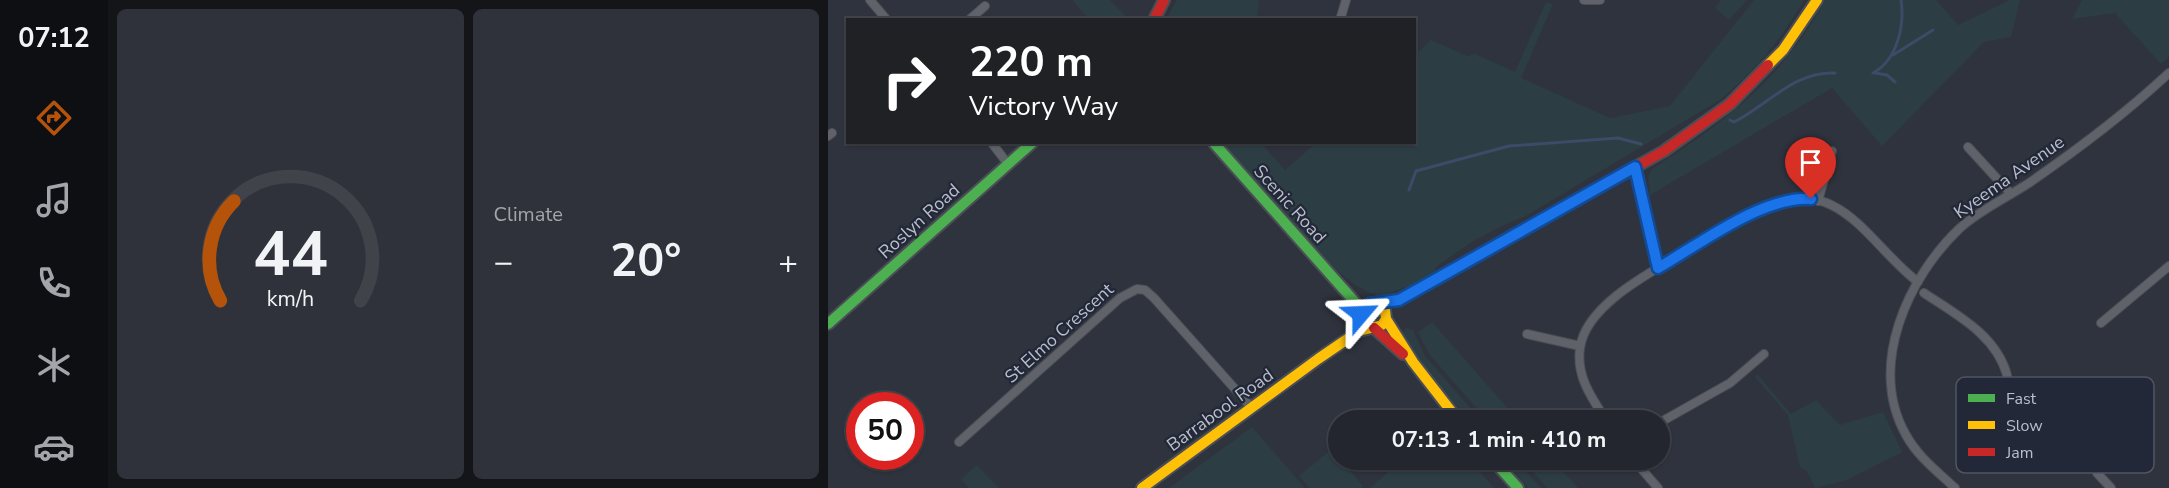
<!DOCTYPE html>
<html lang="en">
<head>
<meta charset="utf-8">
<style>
	:root { --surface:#23262e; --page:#2f323a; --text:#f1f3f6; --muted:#a3a5aa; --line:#40434a; --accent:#b45309 }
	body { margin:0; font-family:"Nunito Sans",sans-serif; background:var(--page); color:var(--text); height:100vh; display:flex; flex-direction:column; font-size:22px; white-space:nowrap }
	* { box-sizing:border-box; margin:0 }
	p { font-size:20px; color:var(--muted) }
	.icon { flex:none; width:33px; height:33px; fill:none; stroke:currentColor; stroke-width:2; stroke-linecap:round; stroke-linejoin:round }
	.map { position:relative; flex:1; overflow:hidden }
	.drawer { display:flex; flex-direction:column; gap:9px; padding:9px; background:#131519; width:720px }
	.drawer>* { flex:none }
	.guide { position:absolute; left:18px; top:18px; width:570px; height:126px; border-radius:0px; box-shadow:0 2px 4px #0004,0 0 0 2px var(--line); background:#202124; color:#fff; overflow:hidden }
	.speed { position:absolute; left:18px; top:392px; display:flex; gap:12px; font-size:30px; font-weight:700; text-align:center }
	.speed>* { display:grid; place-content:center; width:78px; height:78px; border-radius:50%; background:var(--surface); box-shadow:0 2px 4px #0004,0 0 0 2px var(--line); line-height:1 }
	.speed .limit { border:9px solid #d22; background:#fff; color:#111 }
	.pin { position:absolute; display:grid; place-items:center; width:51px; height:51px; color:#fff; margin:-62px -26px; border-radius:50% 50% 50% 0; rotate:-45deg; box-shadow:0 0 6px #0007 }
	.pin .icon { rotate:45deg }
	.me { position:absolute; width:66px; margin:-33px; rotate:64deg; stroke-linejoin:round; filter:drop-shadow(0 0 4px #0008) }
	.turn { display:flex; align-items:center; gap:21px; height:126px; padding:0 24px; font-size:27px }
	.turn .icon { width:78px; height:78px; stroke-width:2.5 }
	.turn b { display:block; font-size:42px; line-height:51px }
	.big { font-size:45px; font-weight:700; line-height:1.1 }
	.drawer .widget { flex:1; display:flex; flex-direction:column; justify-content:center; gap:9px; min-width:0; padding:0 21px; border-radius:9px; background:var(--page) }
	.drawer .dial { align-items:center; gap:0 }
	.dial svg { height:156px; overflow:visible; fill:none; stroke:var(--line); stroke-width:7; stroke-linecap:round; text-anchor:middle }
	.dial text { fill:var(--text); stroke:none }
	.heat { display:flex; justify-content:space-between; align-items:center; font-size:33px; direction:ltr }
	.drawer .tiles { flex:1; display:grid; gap:9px; grid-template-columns:repeat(2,1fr) }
	.trip { position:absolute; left:500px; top:410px; width:342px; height:60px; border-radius:30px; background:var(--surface); box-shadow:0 2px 4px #0004,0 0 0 2px var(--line); font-weight:700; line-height:60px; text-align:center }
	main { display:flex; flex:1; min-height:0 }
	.tabs { display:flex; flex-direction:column; width:108px; justify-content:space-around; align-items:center; background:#0e0f12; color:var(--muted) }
	.tabs .icon { width:42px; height:42px }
	.tabs .on { color:var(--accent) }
	.tabs b { font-size:27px; color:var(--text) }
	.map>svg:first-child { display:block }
</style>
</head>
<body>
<main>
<nav class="tabs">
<b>07:12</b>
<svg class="icon on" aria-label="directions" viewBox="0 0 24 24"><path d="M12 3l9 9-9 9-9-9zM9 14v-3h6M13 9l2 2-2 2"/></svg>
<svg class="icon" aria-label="music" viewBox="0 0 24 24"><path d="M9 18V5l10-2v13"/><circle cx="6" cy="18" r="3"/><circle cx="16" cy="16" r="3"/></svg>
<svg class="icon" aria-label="phone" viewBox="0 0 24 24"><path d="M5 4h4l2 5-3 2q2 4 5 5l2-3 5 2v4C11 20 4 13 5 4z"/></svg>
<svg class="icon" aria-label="climate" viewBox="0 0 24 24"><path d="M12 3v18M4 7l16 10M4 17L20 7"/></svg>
<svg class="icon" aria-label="car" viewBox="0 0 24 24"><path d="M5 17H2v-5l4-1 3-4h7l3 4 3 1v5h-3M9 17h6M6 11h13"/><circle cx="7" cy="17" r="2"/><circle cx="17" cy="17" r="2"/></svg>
</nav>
<section class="drawer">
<div class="tiles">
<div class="widget dial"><svg viewBox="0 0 100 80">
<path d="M14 69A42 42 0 1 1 86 69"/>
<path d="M14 69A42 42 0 0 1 21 18" stroke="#b45309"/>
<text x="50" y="56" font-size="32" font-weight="700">44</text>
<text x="50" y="72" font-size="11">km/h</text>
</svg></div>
<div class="widget"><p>Climate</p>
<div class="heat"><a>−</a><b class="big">20°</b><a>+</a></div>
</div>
</div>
</section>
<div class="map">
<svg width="1341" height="488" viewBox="0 0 1341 488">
	<rect width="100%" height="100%" fill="#2f333d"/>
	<path fill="#2c3d43" d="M 244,0 L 282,0 L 300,19 L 261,19 Z
		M 349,0 L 431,0 L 429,19 L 338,19 Z
		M 893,0 L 919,0 L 901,20 L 887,8 Z
		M 926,0 L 976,0 C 954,39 926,72 892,100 L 696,217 C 665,228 634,247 608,267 L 607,271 L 584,285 L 553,296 C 505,287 427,182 393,143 L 433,143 L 457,170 L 488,143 L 586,142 L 587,55 L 603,40 L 639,56 L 647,54 L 687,72 L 718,2 L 725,4 L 693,78 L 782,118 L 842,106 Z
		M 997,0 L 1108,0 L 1130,25 L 1182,0 L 1192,0 L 1183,37 L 1156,42 L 1054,146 L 1004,88 L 822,195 L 820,177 L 824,169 C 895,123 956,78 997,0 Z
		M 1254,0 L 1341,0 L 1341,57 L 1333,64 L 1287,13 L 1244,19 Z
		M 604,322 L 690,420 L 659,420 L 601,354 L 590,332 Z
		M 578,328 L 585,330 L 597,356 L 653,420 L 641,420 L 593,366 L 574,334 Z
		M 930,375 L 963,414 L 988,400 L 1012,425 L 1055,412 L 1074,452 L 1019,480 L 987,488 L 979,471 L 972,467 L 960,415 L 926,376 Z
		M 424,427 L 477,488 L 341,488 Z
		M 504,449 L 535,486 L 533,488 L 481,488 L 471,476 Z
		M 575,459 L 641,459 L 666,488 L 542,488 Z
		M 675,459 L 687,459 L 713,488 L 700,488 Z
		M 694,459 L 724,459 L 750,488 L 719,488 Z
		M 149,465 L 171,488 L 141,488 L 133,479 Z"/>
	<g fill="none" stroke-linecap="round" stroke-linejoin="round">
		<path stroke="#3e4a67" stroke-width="3" d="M 358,20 L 358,18
			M 1065,55 L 1105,30
			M 1045,73 C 1069,60 1077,26 1073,0
			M 1047,73 L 1059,75 L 1067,82
			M 902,120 L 906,122 C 940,105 966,71 1007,73
			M 581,190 L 588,171 L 681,146 L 790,138 L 813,144"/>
		<g stroke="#4b4e56" stroke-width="10">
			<path id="street" d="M 42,0 L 59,20
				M 756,0 L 772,0
				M 141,20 L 157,6
				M 512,20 L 518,0
				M 0,136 L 4,133
				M 163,142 L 180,164
				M 1140,147 L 1183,194
				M 807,167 L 830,268
				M 990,201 L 1004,151
				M 1096,293 C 1129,315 1168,335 1179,375
				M 1273,323 L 1341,266
				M 699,334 L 752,346
				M 778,420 C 763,397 748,376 752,348 C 758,302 833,267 869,245 C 892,232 914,218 937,207 C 1012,173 1041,245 1090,282
				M 831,423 L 902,383 L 936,354
				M 131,442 L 292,298 L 309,289 L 317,290 L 326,298 L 423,407
				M 805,459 L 830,488
				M 1269,473 L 1283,488
				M 1127,488 C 1109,471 1090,457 1078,435 C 1039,366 1080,277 1132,228 C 1152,210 1178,198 1201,183 C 1249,150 1298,113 1341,73"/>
		</g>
		<g stroke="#4b4e56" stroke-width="14">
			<path id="fast" d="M 385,142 L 534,310
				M 0,324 L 205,142
				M 664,459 L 690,488"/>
		</g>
		<g stroke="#4b4e56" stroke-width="14">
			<path id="slow" d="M 940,65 L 955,50 L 989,0
				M 549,303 L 557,310 L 558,319 L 554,325 L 543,328 L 534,320 C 534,299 556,303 571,300 L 763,192
				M 558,319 L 585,362 L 630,420
				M 314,488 L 490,359 L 531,331 L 543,328"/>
		</g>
		<g stroke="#4b4e56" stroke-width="14">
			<path id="jam" d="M 326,20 L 336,0
				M 763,192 L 836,151 L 902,104 L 940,65
				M 546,328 L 575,354"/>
		</g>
		<use href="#street" stroke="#60626a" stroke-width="8"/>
		<use href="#fast" stroke="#4caf50" stroke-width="10"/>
		<use href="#slow" stroke="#ffc107" stroke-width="10"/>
		<use href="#jam" stroke="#c62828" stroke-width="10"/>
	</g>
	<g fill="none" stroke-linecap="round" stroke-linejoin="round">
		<g stroke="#114b97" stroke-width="15">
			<path id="route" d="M 533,314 L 541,304 L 571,300 L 807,167 L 830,268 C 872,244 934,196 983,199"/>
		</g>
		<use href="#route" stroke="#1a73e8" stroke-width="10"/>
	</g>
	<g text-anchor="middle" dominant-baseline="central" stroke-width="4.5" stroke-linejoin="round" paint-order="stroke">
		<g font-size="18" fill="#bbbfcc" stroke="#222838">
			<text transform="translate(1181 177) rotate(-35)">Kyeema Avenue</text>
			<text transform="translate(462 204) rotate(48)">Scenic Road</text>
			<text transform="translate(91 221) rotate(-42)">Roslyn Road</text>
			<text transform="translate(231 333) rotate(-42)">St Elmo Crescent</text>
			<text transform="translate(392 410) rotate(-36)">Barrabool Road</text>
		</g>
	</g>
	<rect x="1128" y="377" width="198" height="96" rx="9" fill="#222838" stroke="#505564" stroke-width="1.5"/>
	<rect x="1140" y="394" width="27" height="8" fill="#4caf50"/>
	<rect x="1140" y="421" width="27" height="8" fill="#ffc107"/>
	<rect x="1140" y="448" width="27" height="8" fill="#c62828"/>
	<g font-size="16" fill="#bbbfcc">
		<text x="1178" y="404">Fast</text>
		<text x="1178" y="431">Slow</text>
		<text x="1178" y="458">Jam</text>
	</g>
</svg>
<div class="speed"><div class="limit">50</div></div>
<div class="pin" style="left:983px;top:199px;background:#d93025"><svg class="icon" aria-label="arrive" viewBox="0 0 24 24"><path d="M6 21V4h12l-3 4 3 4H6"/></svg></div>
<svg class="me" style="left:533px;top:314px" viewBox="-20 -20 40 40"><path d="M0-17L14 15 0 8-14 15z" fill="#1a73e8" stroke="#fff" stroke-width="4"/></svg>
<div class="trip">07:13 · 1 min · 410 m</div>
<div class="guide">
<div class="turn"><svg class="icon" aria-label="right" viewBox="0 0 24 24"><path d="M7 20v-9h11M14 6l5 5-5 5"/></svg><div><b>220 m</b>Victory Way</div></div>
</div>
</div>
</main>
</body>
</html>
